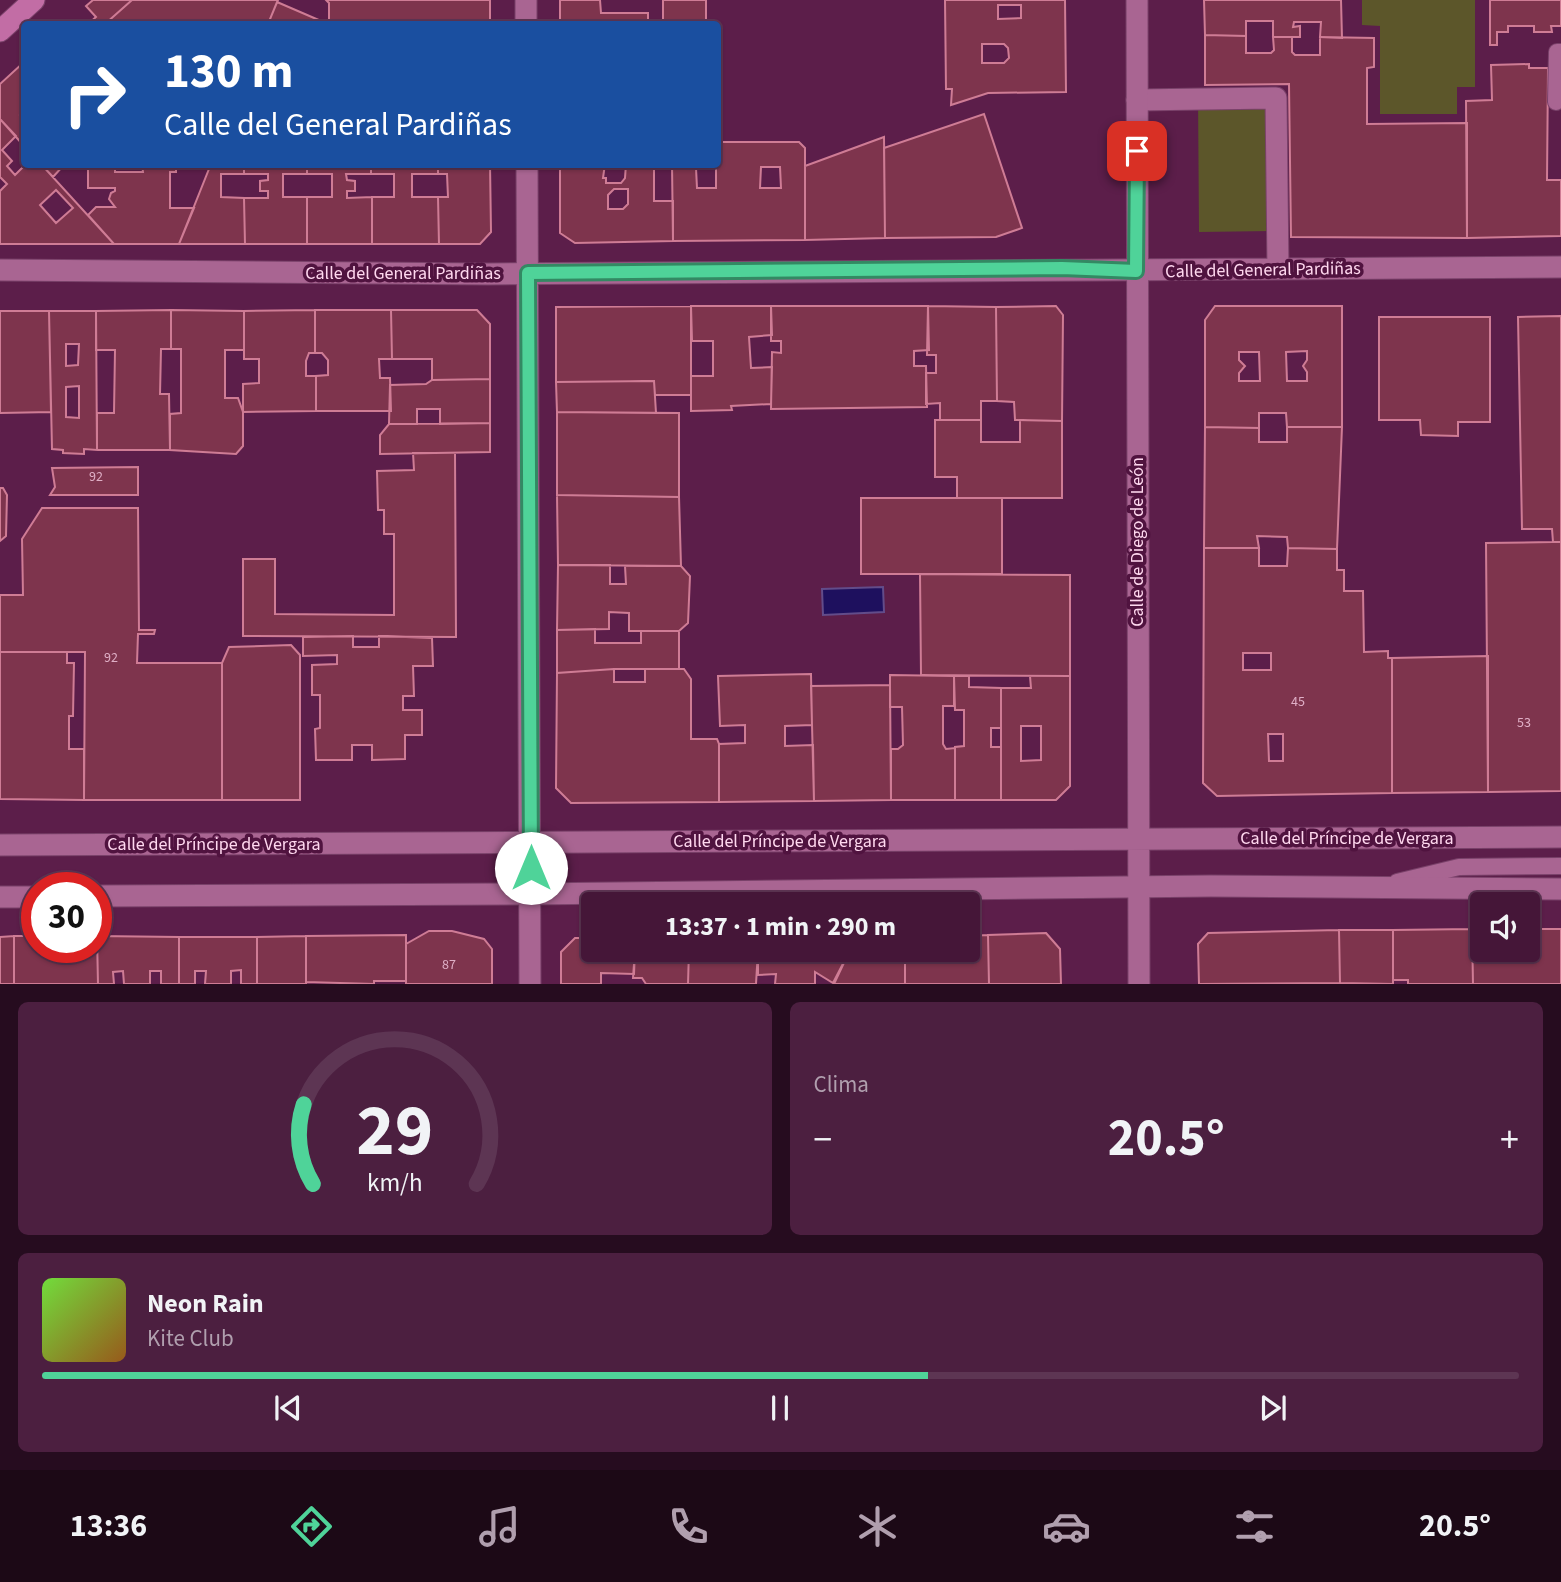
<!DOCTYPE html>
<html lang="es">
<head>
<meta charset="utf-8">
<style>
	:root { --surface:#451638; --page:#4c1f40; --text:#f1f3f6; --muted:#b09fae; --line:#5d3553; --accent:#4fd399 }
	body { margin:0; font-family:"Source Sans 3",sans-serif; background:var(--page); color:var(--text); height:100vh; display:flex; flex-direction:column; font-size:26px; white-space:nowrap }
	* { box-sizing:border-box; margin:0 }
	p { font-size:23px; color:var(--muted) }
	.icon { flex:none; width:38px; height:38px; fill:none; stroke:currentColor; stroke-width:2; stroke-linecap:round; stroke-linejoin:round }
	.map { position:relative; height:984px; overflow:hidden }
	.drawer { display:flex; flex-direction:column; gap:18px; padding:18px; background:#260c1f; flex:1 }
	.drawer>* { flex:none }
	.hud { position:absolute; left:21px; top:21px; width:700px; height:147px; border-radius:7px; box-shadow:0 2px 5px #0004,0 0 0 2px var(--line); background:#1a4fa0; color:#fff; overflow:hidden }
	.controls { position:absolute; left:1470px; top:892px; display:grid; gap:14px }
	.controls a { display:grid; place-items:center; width:70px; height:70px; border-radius:7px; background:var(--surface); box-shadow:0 2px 5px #0004,0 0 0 2px var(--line); font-size:35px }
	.speed { position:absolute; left:21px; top:872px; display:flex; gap:14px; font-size:35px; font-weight:700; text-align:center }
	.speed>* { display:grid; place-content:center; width:91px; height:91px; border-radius:50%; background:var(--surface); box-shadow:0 2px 5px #0004,0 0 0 2px var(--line); line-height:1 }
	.speed .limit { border:10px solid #d22; background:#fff; color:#111 }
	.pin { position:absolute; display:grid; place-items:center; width:60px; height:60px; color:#fff; margin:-30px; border-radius:14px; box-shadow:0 4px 10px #0006 }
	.me { position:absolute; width:77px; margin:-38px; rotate:0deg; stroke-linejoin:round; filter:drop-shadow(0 0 5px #0008) }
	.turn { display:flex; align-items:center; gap:24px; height:147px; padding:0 28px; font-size:32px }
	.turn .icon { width:91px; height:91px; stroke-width:2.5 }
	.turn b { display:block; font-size:49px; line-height:60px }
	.big { font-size:52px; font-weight:700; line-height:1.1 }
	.drawer .widget { flex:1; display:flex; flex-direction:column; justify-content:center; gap:10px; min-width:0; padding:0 24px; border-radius:10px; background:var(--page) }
	.drawer .dial { align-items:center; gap:0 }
	.dial svg { height:182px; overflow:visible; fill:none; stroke:var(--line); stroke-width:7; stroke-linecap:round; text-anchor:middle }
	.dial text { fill:var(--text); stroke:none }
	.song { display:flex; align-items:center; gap:21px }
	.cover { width:84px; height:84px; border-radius:10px; background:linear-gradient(135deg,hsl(100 70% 55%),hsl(30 70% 35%)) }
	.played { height:7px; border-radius:4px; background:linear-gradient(90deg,var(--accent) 60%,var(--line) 60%) }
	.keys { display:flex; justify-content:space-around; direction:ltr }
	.heat { display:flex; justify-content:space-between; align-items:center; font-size:38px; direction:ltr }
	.drawer .tiles { flex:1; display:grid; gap:18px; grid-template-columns:1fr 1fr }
	.widget:last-child { grid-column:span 2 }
	.trip { position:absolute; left:581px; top:892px; width:399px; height:70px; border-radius:7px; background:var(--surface); box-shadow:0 2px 5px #0004,0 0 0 2px var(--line); font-weight:700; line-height:70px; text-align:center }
	.menu { display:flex; height:112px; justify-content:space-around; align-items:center; background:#1c0916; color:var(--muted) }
	.menu .icon { width:49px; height:49px }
	.menu .active { color:var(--accent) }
	.menu b { font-size:32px; color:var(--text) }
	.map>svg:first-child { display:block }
</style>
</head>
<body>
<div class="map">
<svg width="1561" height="984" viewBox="0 0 1561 984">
	<rect width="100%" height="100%" fill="#5c1e4a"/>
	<path fill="#5c562a" d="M 1362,0 L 1475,0 L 1475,87 L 1457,87 L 1457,114 L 1380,114 L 1380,26 L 1362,25 Z
		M 1198,94 L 1281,94 L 1282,231 L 1199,232 Z"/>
	<path fill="#1e105e" stroke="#624c8a" stroke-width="2" d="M 883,587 L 884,612 L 823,615 L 822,589 Z"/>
	<path fill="#7e344d" stroke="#cf7c95" stroke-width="2" fill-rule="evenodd" d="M 93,0 L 132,0 L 105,24 L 88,24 L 96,17 L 86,6 Z
		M 132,0 L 278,0 L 268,24 L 252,22 L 251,24 L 105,24 Z
		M 326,0 L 490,0 L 490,24 L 329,24 L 329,3 Z
		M 560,0 L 600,0 L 601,13 L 648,13 L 648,20 L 663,20 L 663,0 L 706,0 L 706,24 L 560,24 Z
		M 945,0 L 1065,0 L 1066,92 L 988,93 L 951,105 L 952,89 L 946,89 ZM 998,5 L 1021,5 L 1021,18 L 998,19 ZM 982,44 L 1004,44 L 1008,48 L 1009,58 L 1004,63 L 982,63 Z
		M 1204,0 L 1341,0 L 1342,38 L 1320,37 L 1321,22 L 1294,22 L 1293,27 L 1300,26 L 1300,37 L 1273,37 L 1273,21 L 1246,21 L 1246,36 L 1205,35 Z
		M 1490,0 L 1561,0 L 1561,26 L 1551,26 L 1552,32 L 1534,32 L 1534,26 L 1508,26 L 1508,32 L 1497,32 L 1497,45 L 1490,45 Z
		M 277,2 L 328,24 L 268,24 Z
		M 1205,35 L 1246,36 L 1246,53 L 1271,53 L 1274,50 L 1273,37 L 1292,37 L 1292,52 L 1295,55 L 1320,55 L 1320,37 L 1374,38 L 1374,67 L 1367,68 L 1367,124 L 1467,123 L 1467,238 L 1291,237 L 1289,84 L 1205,85 Z
		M 24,62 L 24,111 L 20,115 L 24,120 L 24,146 L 0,119 L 0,84 Z
		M 1529,64 L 1529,68 L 1548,68 L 1547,180 L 1561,180 L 1561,236 L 1467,238 L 1466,101 L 1492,100 L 1491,65 Z
		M 984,114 L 1022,228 L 996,237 L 885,238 L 884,148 Z
		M 0,119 L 16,136 L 2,150 L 12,161 L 7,166 L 15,175 L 26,164 L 41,164 L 114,244 L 0,244 L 0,191 L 7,184 L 0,177 ZM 56,190 L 73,208 L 56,223 L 40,205 Z
		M 884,137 L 885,238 L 805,240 L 805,166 Z
		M 718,142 L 799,142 L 805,148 L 805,240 L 673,241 L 672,164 L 718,164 ZM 761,167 L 780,167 L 781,188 L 760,188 ZM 696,168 L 716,168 L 716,188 L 697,188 Z
		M 41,164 L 62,164 L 63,166 L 53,177 Z
		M 88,164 L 115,164 L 115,172 L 143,172 L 142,164 L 176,164 L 176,172 L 170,172 L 170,208 L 194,208 L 179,244 L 114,244 L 88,215 L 96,207 L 115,207 L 109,199 L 111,193 L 115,191 L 115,188 L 88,188 Z
		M 211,164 L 244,164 L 244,174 L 221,174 L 221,197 L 244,198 L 245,244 L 179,244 Z
		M 244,164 L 307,164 L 307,174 L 283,174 L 283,197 L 307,197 L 307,244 L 245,244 L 244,198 L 268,198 L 268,191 L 260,191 L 260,181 L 268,180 L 268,174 L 244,174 Z
		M 307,164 L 371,164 L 371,174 L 346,174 L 347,180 L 355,181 L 355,191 L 347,191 L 347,198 L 372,197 L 372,244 L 307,244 L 307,197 L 332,197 L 332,174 L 307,174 Z
		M 371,164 L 438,164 L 438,174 L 412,174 L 412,197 L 438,197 L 439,244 L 372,244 L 372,197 L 394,197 L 394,174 L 371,174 Z
		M 438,164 L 490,164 L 491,232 L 480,244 L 439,244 L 438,197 L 448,197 L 447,174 L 438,174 Z
		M 560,164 L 605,164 L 603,178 L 606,178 L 606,183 L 621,183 L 625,178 L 626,164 L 654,164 L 654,201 L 673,201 L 673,241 L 575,243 L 560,233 ZM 614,189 L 628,189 L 628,204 L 623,209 L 608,209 L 608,195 Z
		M 691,306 L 771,306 L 772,335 L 749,337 L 751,368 L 772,367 L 771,404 L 731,406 L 732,410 L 691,411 L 691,376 L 713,376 L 713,341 L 692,341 Z
		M 691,306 L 691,395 L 655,395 L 654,381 L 556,382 L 556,307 Z
		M 771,306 L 928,306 L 929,350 L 914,351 L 914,366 L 926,366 L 927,407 L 771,409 L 772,352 L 781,353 L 781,341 L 771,341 Z
		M 928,306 L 996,307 L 997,401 L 981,401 L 981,420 L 940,420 L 940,403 L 926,404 L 926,373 L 936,373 L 936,355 L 927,355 Z
		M 1056,306 L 1063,315 L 1062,421 L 1015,420 L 1014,402 L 997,401 L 996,307 Z
		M 1215,306 L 1342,306 L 1342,427 L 1287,427 L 1286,413 L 1259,413 L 1259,428 L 1205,427 L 1205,320 ZM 1307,351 L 1307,360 L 1303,366 L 1307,372 L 1307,381 L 1287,381 L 1286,352 ZM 1239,352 L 1259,352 L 1260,381 L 1239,381 L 1239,373 L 1245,366 L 1239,360 Z
		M 171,310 L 244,311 L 244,350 L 225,350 L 225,398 L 238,398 L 243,412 L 243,446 L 236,454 L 170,450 L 170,414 L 181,413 L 181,349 L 171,349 Z
		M 171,310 L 171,349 L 161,349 L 160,394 L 169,394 L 170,450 L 97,450 L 97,413 L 114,413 L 115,350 L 96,350 L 96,311 Z
		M 315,310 L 391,310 L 392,359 L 379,359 L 380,378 L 390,378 L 391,411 L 316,411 L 316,376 L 328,375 L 328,360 L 322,353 L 315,353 Z
		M 315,310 L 315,353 L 309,353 L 306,361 L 306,376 L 316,376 L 316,411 L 243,412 L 243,384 L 259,383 L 259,359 L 244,359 L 244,311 Z
		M 391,310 L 477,310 L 490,324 L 490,379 L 432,380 L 432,359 L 392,359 Z
		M 0,311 L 49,311 L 51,412 L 0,413 Z
		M 49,311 L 96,311 L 97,450 L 84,449 L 84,454 L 63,453 L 63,450 L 52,449 ZM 66,344 L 79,344 L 78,365 L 66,366 ZM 79,386 L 79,418 L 66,417 L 66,387 Z
		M 1561,316 L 1561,542 L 1553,542 L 1552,529 L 1522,529 L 1518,317 Z
		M 1379,317 L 1490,317 L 1490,422 L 1458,422 L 1458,436 L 1421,435 L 1420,420 L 1379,420 Z
		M 490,379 L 490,423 L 440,424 L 440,409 L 417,409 L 417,424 L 389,424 L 390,385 L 426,384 L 432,380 Z
		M 654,381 L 656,413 L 557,412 L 556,382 Z
		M 557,412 L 679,413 L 679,497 L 557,495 Z
		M 935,420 L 981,420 L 981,442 L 1020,442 L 1020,420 L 1062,421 L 1062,498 L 957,498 L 957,477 L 935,477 Z
		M 490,423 L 490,452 L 380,454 L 380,435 L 389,424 Z
		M 1205,427 L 1259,428 L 1259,442 L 1287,442 L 1287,427 L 1342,427 L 1337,549 L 1288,548 L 1287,537 L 1257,536 L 1259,548 L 1204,548 Z
		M 413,453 L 455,453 L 456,637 L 243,636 L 243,559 L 275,559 L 275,614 L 394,615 L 394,534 L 384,534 L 384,510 L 378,510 L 377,471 L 414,470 Z
		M 138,467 L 138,495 L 50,495 L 55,487 L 52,468 Z
		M 0,488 L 3,488 L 7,495 L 6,536 L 0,541 Z
		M 557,495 L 679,497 L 681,566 L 558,565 Z
		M 861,498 L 1002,498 L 1002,574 L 861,574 Z
		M 42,508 L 138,508 L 139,630 L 155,630 L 154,634 L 138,634 L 137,663 L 222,663 L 222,800 L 84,800 L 85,652 L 0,652 L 0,595 L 23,595 L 22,539 Z
		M 1553,542 L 1561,542 L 1561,791 L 1488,792 L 1486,543 Z
		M 1204,548 L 1259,548 L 1259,566 L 1287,566 L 1288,548 L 1337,549 L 1337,570 L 1344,570 L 1344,591 L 1363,591 L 1364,652 L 1388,651 L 1388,658 L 1392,658 L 1392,793 L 1217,796 L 1203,783 ZM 1243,653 L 1271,653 L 1271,670 L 1243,670 ZM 1268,734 L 1283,734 L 1283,761 L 1269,761 Z
		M 558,565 L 610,565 L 610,584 L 626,584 L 625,566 L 681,566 L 690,576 L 688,623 L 679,631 L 629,631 L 629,613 L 609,612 L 609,629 L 557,630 Z
		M 920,574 L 1070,575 L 1070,676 L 921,675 Z
		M 595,629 L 595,643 L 641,643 L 641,631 L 679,631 L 679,669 L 614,669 L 557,673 L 557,630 Z
		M 353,636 L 353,647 L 379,647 L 379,636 L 432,638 L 433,666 L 413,666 L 414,696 L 403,696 L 403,710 L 422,710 L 422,735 L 405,735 L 405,759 L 372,760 L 372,745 L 352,745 L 352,760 L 316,760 L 315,729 L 320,728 L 320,695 L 312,695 L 312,665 L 337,664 L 337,655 L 303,656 L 303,637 Z
		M 291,645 L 300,655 L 300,800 L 222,800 L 222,663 L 229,647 Z
		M 0,652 L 67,652 L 67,663 L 74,663 L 73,716 L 69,716 L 69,749 L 84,749 L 84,800 L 0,799 Z
		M 1488,656 L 1488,792 L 1392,793 L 1392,658 Z
		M 614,669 L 614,682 L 645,682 L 645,669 L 684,669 L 691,679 L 691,739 L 717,739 L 719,744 L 719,802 L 571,803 L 556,788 L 557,673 Z
		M 811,674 L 812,725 L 785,726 L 785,746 L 813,745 L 814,801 L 719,802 L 719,744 L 745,743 L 745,725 L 720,726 L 718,676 Z
		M 890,675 L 954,676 L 954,706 L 943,706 L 943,744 L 946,749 L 955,748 L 955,800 L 891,800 L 891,749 L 898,749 L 903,745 L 902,707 L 890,707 Z
		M 954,676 L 969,676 L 969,687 L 1001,688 L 1001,728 L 991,728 L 991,747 L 1001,747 L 1001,800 L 955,800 L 955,747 L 964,746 L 964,710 L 955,710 Z
		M 1030,676 L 1070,676 L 1070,786 L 1056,800 L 1001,800 L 1001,688 L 1031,688 ZM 1021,726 L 1041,726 L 1041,760 L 1021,761 Z
		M 890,685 L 891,800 L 814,801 L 811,686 Z
		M 1472,929 L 1482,929 L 1482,950 L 1528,950 L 1528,929 L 1561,929 L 1561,984 L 1473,984 Z
		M 1472,929 L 1473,984 L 1408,984 L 1408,980 L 1393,980 L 1393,930 Z
		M 1339,930 L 1393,930 L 1393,984 L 1340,983 Z
		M 1339,930 L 1340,983 L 1199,984 L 1198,944 L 1208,933 Z
		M 429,931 L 452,931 L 484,939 L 492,949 L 492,984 L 406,984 L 406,944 Z
		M 1046,933 L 1060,949 L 1061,984 L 989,984 L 988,935 Z
		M 406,935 L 406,981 L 374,981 L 374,984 L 306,982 L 306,936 Z
		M 988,935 L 989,984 L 905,984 L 905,950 L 968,950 L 968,936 Z
		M 14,936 L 37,936 L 37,947 L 96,947 L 97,936 L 98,984 L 14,984 Z
		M 14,936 L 14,984 L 0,984 L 0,937 Z
		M 97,936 L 179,937 L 179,984 L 161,984 L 161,971 L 150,971 L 150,984 L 124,984 L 123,971 L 113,972 L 114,984 L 98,984 Z
		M 306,936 L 306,984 L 257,984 L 257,937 Z
		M 179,937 L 257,937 L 257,984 L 241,984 L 241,970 L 231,971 L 231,984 L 205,984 L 206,971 L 195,971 L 195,984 L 179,984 Z
		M 575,938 L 593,938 L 593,950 L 635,950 L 634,974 L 601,973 L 601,984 L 561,984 L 561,952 Z
		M 635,950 L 689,950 L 688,984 L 646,984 L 642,978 L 633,978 Z
		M 689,950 L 758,950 L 756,984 L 688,984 Z
		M 758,950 L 850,950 L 833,983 L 815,972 L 815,984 L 775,984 L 776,974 L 758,975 Z
		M 850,950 L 905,950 L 905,984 L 834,984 Z"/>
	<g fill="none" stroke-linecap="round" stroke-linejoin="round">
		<g stroke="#794169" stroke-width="18">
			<path id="lane" d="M 1556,102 L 1557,52 L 1561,52
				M 1397,882 L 1459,867 L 1561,866"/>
		</g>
		<g stroke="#794169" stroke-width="23">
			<path id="street" d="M 526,0 L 526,24
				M 1137,100 L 1276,98 L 1278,269
				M 527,164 L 530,984
				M 0,270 L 488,274 L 1561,267"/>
		</g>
		<g stroke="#794169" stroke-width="23">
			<path id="secondary" d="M 1137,0 L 1139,984
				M 0,845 L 1561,837
				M 96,896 L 531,894 L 1211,886 L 1561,889
				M 0,897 L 37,897"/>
		</g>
		<g stroke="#794169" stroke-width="23">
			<path id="primary" d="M 0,31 L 34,0"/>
		</g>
		<use href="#lane" stroke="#a96592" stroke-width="16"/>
		<use href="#street" stroke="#a96592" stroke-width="21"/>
		<use href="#secondary" stroke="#a96592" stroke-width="21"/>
		<use href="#primary" stroke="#c26da5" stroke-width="21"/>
	</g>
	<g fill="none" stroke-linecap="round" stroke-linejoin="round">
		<g stroke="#338963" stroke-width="18">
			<path id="route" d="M 531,868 L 528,273 L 1062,268 L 1136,271 L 1137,151"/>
		</g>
		<use href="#route" stroke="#4fd399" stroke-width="12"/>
	</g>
	<g text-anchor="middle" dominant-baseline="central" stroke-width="7" stroke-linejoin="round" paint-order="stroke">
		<g font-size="14" fill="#dfafc6">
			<text x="96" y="477">92</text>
			<text x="111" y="658">92</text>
			<text x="1298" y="702">45</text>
			<text x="1524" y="723">53</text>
			<text x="449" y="965">87</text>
		</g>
		<g font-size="18" fill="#ffd8ef" stroke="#50133f">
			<text transform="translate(1263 270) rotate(-1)">Calle del General Pardiñas</text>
			<text x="403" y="273">Calle del General Pardiñas</text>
			<text transform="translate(1137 542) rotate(-90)">Calle de Diego de León</text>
			<text x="1347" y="838">Calle del Príncipe de Vergara</text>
			<text x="780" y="841">Calle del Príncipe de Vergara</text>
			<text x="214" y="844">Calle del Príncipe de Vergara</text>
		</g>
	</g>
</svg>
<div class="controls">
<a><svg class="icon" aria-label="sound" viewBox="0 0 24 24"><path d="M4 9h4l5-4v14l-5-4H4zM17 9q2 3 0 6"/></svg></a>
</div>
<div class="speed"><div class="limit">30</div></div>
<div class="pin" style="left:1137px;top:151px;background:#d93025"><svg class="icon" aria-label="arrive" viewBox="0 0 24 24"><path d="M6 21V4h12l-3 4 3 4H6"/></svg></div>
<svg class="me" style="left:531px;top:868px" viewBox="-20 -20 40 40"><circle r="19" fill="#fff"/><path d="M0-13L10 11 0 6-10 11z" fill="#4fd399"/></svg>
<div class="trip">13:37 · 1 min · 290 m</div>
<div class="hud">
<div class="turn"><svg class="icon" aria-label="right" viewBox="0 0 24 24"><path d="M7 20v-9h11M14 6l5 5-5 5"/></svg><div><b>130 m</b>Calle del General Pardiñas</div></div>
</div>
</div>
<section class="drawer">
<div class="tiles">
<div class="widget dial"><svg viewBox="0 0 100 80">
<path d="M14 69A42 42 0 1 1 86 69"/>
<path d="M14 69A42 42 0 0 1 10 34" stroke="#4fd399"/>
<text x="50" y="56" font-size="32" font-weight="700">29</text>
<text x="50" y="72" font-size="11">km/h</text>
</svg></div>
<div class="widget"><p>Clima</p>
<div class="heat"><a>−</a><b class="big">20.5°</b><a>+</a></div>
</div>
<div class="widget">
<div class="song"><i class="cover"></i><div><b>Neon Rain</b><p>Kite Club</p></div></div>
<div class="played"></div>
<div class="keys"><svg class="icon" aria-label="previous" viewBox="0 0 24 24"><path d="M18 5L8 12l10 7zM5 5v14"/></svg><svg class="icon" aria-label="pause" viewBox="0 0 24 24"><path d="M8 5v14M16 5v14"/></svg><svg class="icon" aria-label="next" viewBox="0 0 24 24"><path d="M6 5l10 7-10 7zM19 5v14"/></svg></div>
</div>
</div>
</section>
<nav class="menu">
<b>13:36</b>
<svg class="icon active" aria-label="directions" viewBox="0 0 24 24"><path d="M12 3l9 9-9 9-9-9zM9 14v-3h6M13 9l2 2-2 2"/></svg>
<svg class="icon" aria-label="music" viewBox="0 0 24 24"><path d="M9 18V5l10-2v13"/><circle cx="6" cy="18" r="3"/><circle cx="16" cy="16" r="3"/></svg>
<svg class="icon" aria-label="phone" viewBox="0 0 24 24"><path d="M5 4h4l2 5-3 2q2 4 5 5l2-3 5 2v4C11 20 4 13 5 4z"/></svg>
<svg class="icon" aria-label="climate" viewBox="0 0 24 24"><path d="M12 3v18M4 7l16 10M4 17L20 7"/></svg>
<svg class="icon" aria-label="car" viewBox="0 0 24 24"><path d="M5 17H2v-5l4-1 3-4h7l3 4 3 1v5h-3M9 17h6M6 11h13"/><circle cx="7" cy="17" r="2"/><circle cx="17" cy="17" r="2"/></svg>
<svg class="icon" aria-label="filters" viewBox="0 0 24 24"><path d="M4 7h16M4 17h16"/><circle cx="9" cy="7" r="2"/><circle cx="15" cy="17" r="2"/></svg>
<b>20.5°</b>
</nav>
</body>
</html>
